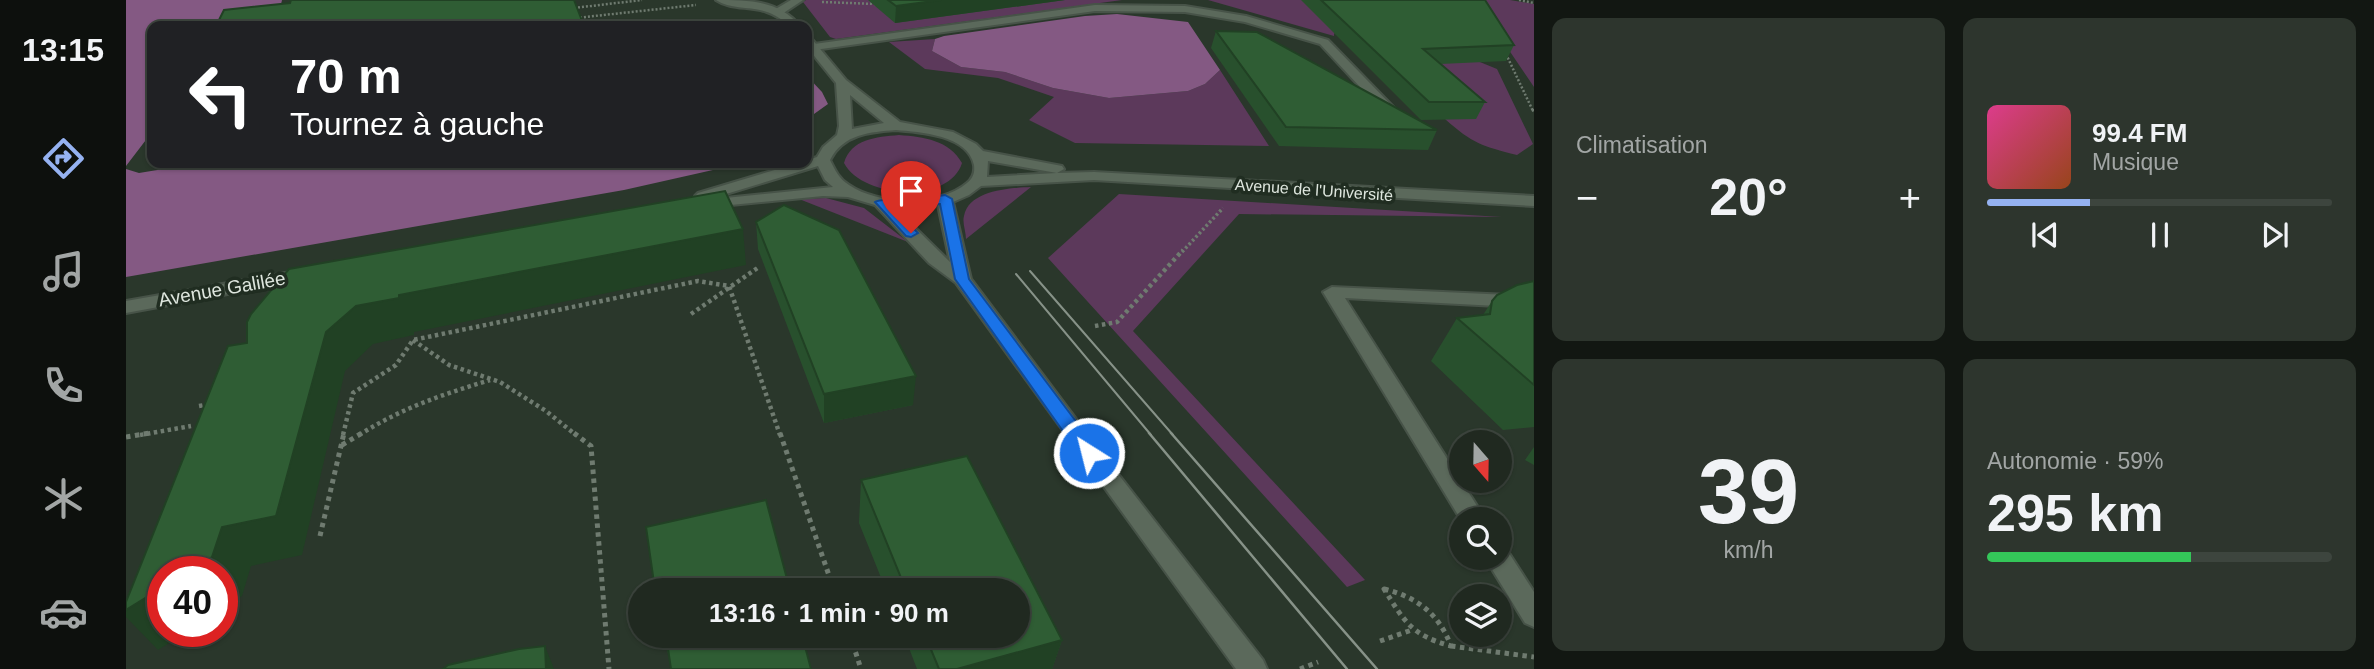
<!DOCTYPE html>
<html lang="fr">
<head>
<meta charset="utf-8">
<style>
	:root { --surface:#202920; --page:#2d352d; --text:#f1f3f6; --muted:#a2a6a5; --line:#3d453e; --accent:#95b2f1 }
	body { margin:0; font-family:Helvetica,sans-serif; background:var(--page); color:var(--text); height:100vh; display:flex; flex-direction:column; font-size:26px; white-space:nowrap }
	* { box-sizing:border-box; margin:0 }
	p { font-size:23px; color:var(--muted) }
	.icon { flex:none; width:38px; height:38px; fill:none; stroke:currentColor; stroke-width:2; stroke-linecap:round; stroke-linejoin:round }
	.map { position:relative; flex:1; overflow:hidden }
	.sheet { display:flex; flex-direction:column; gap:18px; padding:18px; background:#121712; width:840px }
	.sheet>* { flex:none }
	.banner { position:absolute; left:21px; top:21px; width:665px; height:147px; border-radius:14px; box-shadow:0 2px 5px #0004,0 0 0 2px var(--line); background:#202124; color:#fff; overflow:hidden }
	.needle { width:46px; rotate:160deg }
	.tools { position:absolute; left:1323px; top:430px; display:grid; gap:14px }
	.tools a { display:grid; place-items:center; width:63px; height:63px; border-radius:50%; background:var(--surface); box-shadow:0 2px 5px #0004,0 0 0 2px var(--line); font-size:35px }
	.speed { position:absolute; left:21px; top:556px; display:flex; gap:14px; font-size:35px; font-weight:700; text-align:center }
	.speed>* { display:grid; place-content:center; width:91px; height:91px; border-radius:50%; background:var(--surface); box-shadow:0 2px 5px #0004,0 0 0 2px var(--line); line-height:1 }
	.speed .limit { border:10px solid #d22; background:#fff; color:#111 }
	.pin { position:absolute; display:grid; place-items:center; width:60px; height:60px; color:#fff; margin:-72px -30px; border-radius:50% 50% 50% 0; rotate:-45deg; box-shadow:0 0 7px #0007 }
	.pin .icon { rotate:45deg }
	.me { position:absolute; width:77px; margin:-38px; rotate:324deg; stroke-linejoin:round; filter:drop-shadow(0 0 5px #0008) }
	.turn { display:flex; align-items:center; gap:24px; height:147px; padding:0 28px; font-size:32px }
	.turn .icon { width:91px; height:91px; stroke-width:2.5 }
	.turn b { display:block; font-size:49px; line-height:60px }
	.big { font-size:52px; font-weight:800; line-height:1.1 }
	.sheet .card { flex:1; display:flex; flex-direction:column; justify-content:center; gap:10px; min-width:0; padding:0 24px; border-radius:14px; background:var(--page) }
	.sheet .dial { align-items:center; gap:0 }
	.dial b { font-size:91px; line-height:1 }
	.song { display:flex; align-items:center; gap:21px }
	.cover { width:84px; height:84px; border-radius:10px; background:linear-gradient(135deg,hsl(330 70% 55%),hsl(20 70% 35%)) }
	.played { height:7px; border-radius:4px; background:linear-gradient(90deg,var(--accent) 30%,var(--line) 30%) }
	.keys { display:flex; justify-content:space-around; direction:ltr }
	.heat { display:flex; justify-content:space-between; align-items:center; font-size:38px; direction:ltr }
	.charge { height:10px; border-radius:5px; background:linear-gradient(90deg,#34c759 59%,var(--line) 0) }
	.sheet .tiles { flex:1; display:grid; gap:18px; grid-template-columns:repeat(2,1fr) }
	.trip { position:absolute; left:502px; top:578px; width:402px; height:70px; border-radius:35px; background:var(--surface); box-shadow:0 2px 5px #0004,0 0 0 2px var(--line); font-weight:800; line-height:70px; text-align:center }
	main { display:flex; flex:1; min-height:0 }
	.tabs { display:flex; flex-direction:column; width:126px; justify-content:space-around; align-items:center; background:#0d100d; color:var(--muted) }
	.tabs .icon { width:49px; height:49px }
	.tabs .on { color:var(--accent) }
	.tabs b { font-size:32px; color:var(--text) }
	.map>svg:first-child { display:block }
</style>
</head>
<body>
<main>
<nav class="tabs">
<b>13:15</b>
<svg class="icon on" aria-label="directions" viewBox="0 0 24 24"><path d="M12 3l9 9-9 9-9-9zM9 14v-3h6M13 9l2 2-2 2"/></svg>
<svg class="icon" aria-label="music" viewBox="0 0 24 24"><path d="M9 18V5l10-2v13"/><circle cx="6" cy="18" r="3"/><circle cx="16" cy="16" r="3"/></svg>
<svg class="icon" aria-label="phone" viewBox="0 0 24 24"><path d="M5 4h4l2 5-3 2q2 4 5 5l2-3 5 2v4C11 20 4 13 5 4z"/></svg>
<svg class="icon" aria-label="climate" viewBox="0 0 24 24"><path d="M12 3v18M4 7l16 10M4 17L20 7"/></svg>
<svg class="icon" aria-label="car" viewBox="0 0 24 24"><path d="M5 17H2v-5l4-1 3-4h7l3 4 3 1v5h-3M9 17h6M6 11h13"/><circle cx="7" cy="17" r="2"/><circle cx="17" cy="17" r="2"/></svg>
</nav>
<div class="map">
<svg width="1408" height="669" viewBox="0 0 1408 669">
	<rect width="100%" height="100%" fill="#2a372b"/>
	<path fill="#5c395b" d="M 680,0 L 996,0 L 710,39 L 704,37 L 677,2 Z
		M 1082,0 L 1202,0 L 1371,69 L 1407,144 L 1391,155 C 1356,146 1347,144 1319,119 L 1349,118 L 1208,33 L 1208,36 Z
		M 1349,0 L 1384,0 L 1408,4 L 1408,87 Z
		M 809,39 L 806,51 L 835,67 L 879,72 L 927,88 L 983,98 L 1062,91 L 1079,84 L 1094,70 L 1143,146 L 949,143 L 903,120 L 928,97 L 872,78 L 799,69 L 763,42 Z
		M 773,135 C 798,137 823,140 836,163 C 823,205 736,198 718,163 C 725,139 750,137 773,135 Z
		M 905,187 L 840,239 C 840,232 836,222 838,216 C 843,190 884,188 905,187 Z
		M 993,194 L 1376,217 L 1113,214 L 1007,331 L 1239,580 L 1221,587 L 922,258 Z
		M 700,198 L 738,208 L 782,242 L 673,199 Z"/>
	<path fill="#845983" d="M 0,0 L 156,0 L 154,9 L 121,26 L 26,26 L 26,102 L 22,115 L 26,118 L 26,132 L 0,166 Z
		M 991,14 L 1062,22 L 1094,70 L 1079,84 L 1062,91 L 983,98 L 927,88 L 879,72 L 835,67 L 806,51 L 809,39 L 818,36 L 959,16 Z
		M 681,76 L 696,92 L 702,104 L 681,119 Z
		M 74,163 L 618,163 L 498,190 L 0,277 L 0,169 L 13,173 Z"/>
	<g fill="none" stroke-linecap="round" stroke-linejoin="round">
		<g stroke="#475348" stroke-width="4">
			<path id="service" d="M 665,0 L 677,0 L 656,14 L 648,14 L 648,10 Z
				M 969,5 L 1059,6 L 1120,16 L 1202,40 L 1274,114 L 1272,117 L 1262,117 L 1194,44 L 1119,22 L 1059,12 L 969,11 L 681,51 L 681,45 Z
				M 1206,287 L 1408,296 L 1408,308 L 1219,298 L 1360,520 L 1335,520 L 1197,292 Z
				M 1374,548 L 1381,550 L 1408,592 L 1408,627 L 1399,623 L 1359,558 L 1374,558 Z"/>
		</g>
		<g stroke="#475348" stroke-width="4">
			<path id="tertiary" d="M 590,0 C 621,0 653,0 674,26 L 663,26 C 637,0 611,14 590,0 Z
				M 681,37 L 685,38 L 720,80 L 774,122 L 827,132 L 850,144 L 857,151 L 936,166 L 938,169 L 931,173 L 968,172 L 1408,196 L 1408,206 L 968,180 L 855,186 L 843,195 L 827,202 L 845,279 L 971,447 L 1137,660 L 1141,669 L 1110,669 L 830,283 L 803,263 L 749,205 L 722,197 L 697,196 L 574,208 L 572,205 L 580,200 L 707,187 L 699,180 L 692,166 L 577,201 L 569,196 L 572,193 L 672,163 L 681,163 L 681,160 L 691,157 L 697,147 L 711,135 L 713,126 L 710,83 L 681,47 ZM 724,95 L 758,123 L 726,129 ZM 770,130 C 794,132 842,135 848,165 C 849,173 847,178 841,183 C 813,207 752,205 723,185 C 713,179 709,170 704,160 C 717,134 744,132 770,130 ZM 862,161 L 931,173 L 861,177 ZM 812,205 L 824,262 L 769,208 Z
				M 182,269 L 191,274 L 188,278 L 0,313 L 0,301 Z"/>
		</g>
		<path stroke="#6f7b70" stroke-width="2.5" stroke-dasharray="2 2" stroke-linecap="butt" d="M 1393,0 L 1408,3
			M 696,2 L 750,4
			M 448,8 L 516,0
			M 450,18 L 570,5
			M 1380,54 L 1407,111"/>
		<path stroke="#6f7b70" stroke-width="3.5" stroke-dasharray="2.5 2.5" stroke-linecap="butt" d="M 1407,109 L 1408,112
			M 1056,252 L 1097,208"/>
		<path stroke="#6f7b70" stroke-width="4.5" stroke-dasharray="3.5 3.5" stroke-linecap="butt" d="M 565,314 L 633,267
			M 969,326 L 991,322 L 1057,250
			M 287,340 L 323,365 L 374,382 L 420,411 L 450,435
			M 73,406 L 84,404
			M 14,435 L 65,426
			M 217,435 L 227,393 L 270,365 L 287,340 L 572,281 L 603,286 L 654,435
			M 233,435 C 276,408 315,395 364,380"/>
		<path stroke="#6f7b70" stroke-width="5" stroke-dasharray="4.5 4.5" stroke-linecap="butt" d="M 448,433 L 465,446 L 483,669
			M 654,433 L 708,590
			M 0,437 L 24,433
			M 216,445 L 236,433
			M 194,536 L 218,433
			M 1258,589 C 1291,597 1313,614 1325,646 C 1285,635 1279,622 1258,589 Z
			M 724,635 L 735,669
			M 1254,641 L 1286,630
			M 1325,646 L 1408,657
			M 1174,669 L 1192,662"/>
		<use href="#service" fill="#5b695b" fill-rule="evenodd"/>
		<use href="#tertiary" fill="#5b695b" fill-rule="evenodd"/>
		<path stroke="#879288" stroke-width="2" d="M 904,271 L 1047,435
			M 890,274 L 1025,435"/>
		<path stroke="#879288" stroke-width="2.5" d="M 1023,433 L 1221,669
			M 1045,433 L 1251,669"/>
	</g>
	<path fill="#28502d" d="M 742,0 L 939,0 L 769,23 Z
		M 1175,0 L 1359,0 L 1388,45 L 1380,61 L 1314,64 L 1359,102 L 1350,119 L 1295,120 Z
		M 1090,31 L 1311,130 L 1302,150 L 1153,146 L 1085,48 Z
		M 630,222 L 787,405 L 698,423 L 632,249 Z
		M 1408,281 L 1408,427 L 1377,430 L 1305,361 L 1331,318 L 1357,315 L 1366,301 Z
		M 1408,447 L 1408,465 L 1399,460 Z
		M 841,456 L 936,640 L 926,669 L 791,669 L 778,635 L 892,635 L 892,590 L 760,590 L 733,523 L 735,480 Z
		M 537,635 L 676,635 L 542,654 Z"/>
	<path fill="#214124" d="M 815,0 L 939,0 L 769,23 L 770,6 Z
		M 617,229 L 620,265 L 288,332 L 288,335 L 247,344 L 219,371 L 176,555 L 125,566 L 116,596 L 96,609 L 96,572 L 61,572 L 96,527 L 200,332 L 230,306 L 273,295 Z
		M 790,376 L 787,405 L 698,423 L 698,394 Z
		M 37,587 L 37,632 L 61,632 L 32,650 L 0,617 L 0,610 Z
		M 936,640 L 926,669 L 831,669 Z
		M 419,646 L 428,669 L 420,669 Z"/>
	<path fill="#2f5d34" stroke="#214124" stroke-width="2" d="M 165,0 L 448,0 L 458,26 L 90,26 L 98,10 L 164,3 Z
		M 762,0 L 815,0 L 770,6 Z
		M 1195,0 L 1359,0 L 1388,45 L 1297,49 L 1359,102 L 1303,102 Z
		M 1090,31 L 1131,32 L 1311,130 L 1160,127 Z
		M 599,191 L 617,229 L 273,295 L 273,298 L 230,306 L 200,332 L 150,516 L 96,527 L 86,557 L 61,572 L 37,572 L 37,587 L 0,610 L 0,602 L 102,346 L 121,343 L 121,322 L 125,314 L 163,269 Z
		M 658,205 L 713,230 L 790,376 L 698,394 L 630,222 Z
		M 1408,281 L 1408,385 L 1331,318 L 1364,314 L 1366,301 L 1371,295 L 1391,285 Z
		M 841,456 L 936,640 L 831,669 L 813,669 L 799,635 L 892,635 L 892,590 L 780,590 L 735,480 Z
		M 640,500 L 664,590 L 529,590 L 520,527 Z
		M 540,635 L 676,635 L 685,669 L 545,669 Z
		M 419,646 L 420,669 L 317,669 L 322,665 L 393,649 Z"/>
	<path fill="#1a73e8" stroke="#114b97" stroke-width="2" d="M 819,195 L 826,199 L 843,279 L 970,448 L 972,453 L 970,458 L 956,458 L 829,279 L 814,204 L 767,207 L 792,233 L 785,237 L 780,236 L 749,202 C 754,198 807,197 819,195 Z"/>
	<g text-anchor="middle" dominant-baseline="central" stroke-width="7" stroke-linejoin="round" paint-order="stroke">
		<g font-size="16" fill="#dee6de" stroke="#202d21">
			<text transform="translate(1188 190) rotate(4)">Avenue de l'Université</text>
		</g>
		<g font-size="19" fill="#dee6de" stroke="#202d21">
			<text transform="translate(96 289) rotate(-10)">Avenue Galilée</text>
		</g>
	</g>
</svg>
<div class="tools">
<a><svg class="needle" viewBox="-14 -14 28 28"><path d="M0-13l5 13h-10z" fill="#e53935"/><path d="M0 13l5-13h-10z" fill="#a2a6a5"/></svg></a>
<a><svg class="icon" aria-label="search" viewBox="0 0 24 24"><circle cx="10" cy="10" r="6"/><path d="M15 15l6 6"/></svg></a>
<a><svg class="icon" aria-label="layers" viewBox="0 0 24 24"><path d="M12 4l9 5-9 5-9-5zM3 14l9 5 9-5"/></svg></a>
</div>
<div class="speed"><div class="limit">40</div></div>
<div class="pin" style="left:785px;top:233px;background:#d93025"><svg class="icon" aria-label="arrive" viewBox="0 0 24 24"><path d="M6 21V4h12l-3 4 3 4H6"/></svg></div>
<svg class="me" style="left:963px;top:453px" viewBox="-20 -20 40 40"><circle r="17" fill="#1a73e8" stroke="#fff" stroke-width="3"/><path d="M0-11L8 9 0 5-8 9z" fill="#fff"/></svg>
<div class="trip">13:16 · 1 min · 90 m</div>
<div class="banner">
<div class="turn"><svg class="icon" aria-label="left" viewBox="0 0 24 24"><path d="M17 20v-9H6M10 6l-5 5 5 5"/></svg><div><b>70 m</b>Tournez à gauche</div></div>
</div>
</div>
<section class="sheet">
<div class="tiles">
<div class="card"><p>Climatisation</p>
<div class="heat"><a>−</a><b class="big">20°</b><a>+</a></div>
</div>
<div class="card">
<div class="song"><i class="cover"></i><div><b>99.4 FM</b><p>Musique</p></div></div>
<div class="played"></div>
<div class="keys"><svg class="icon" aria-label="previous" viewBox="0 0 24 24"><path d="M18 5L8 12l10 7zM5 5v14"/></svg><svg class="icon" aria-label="pause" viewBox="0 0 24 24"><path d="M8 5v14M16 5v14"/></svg><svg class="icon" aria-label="next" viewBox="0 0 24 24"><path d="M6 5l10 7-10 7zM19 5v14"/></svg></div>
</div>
<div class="card dial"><b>39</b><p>km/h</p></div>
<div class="card"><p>Autonomie · 59%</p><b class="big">295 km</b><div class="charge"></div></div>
</div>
</section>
</main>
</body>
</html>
